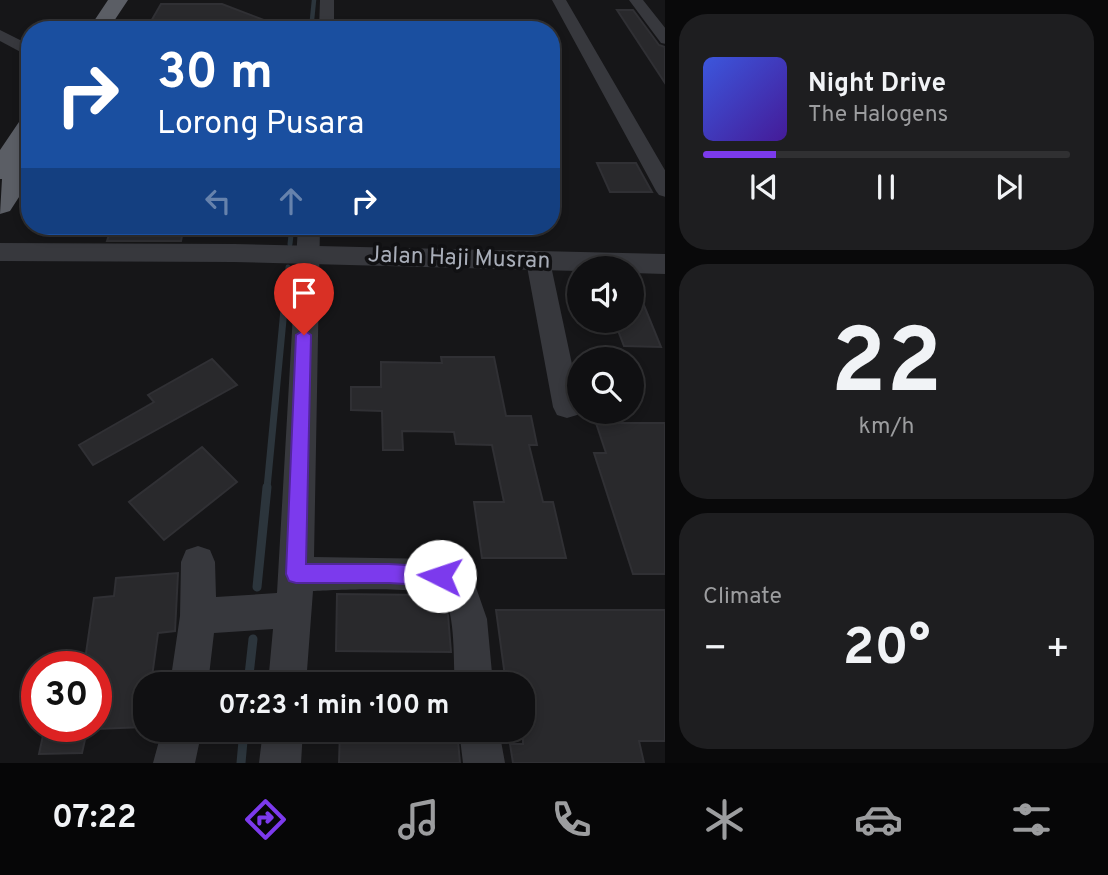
<!DOCTYPE html>
<html lang="en">
<head>
<meta charset="utf-8">
<style>
	:root { --surface:#101012; --page:#1e1e20; --text:#f1f3f6; --muted:#9c9d9f; --line:#303032; --accent:#7c3aed }
	body { margin:0; font-family:Overpass,sans-serif; background:var(--page); color:var(--text); height:100vh; display:flex; flex-direction:column; font-size:26px; white-space:nowrap }
	* { box-sizing:border-box; margin:0 }
	p { font-size:23px; color:var(--muted) }
	.icon { flex:none; width:38px; height:38px; fill:none; stroke:currentColor; stroke-width:2; stroke-linecap:round; stroke-linejoin:round }
	.map { position:relative; flex:1; overflow:hidden }
	.panel { display:flex; flex-direction:column; gap:14px; padding:14px; background:#09090a; width:443px }
	.panel>* { flex:none }
	.guide { position:absolute; left:21px; top:21px; width:539px; height:214px; border-radius:28px; box-shadow:0 4px 10px #0003,0 0 0 2px var(--line); background:#1a4fa0; color:#fff; overflow:hidden }
	.fabs { position:absolute; left:567px; top:256px; display:grid; gap:14px }
	.fabs a { display:grid; place-items:center; width:77px; height:77px; border-radius:50%; background:var(--surface); box-shadow:0 4px 10px #0003,0 0 0 2px var(--line); font-size:35px }
	.speed { position:absolute; left:21px; top:651px; display:flex; gap:14px; font-size:35px; font-weight:700; text-align:center }
	.speed>* { display:grid; place-content:center; width:91px; height:91px; border-radius:50%; background:var(--surface); box-shadow:0 4px 10px #0003,0 0 0 2px var(--line); line-height:1 }
	.speed .limit { border:10px solid #d22; background:#fff; color:#111 }
	.pin { position:absolute; display:grid; place-items:center; width:60px; height:60px; color:#fff; margin:-72px -30px; border-radius:50% 50% 50% 0; rotate:-45deg; box-shadow:0 0 7px #0007 }
	.pin .icon { rotate:45deg }
	.me { position:absolute; width:77px; margin:-38px; rotate:274deg; stroke-linejoin:round; filter:drop-shadow(0 0 5px #0008) }
	.turn { display:flex; align-items:center; gap:24px; height:147px; padding:0 21px; font-size:32px }
	.turn .icon { width:91px; height:91px; stroke-width:2.5 }
	.turn b { display:block; font-size:49px; line-height:60px }
	.lanes { display:flex; align-items:center; height:66px; padding:0 21px; background:#0003; justify-content:center; gap:35px; direction:ltr }
	.lanes .off { opacity:.35 }
	.big { font-size:52px; font-weight:700; line-height:1.1 }
	.panel .tile { flex:1; display:flex; flex-direction:column; justify-content:center; gap:10px; min-width:0; padding:0 24px; border-radius:28px; background:var(--page) }
	.panel .dial { align-items:center; gap:0 }
	.dial b { font-size:91px; line-height:1 }
	.song { display:flex; align-items:center; gap:21px }
	.cover { width:84px; height:84px; border-radius:10px; background:linear-gradient(135deg,hsl(230 70% 55%),hsl(260 70% 35%)) }
	.played { height:7px; border-radius:4px; background:linear-gradient(90deg,var(--accent) 20%,var(--line) 20%) }
	.keys { display:flex; justify-content:space-around; direction:ltr }
	.heat { display:flex; justify-content:space-between; align-items:center; font-size:38px; direction:ltr }
	.trip { position:absolute; left:133px; top:672px; width:402px; height:70px; border-radius:28px; background:var(--surface); box-shadow:0 4px 10px #0003,0 0 0 2px var(--line); font-weight:700; line-height:70px; text-align:center }
	.menu { display:flex; height:112px; justify-content:space-around; align-items:center; background:#060607; color:var(--muted) }
	.menu .icon { width:49px; height:49px }
	.menu .on { color:var(--accent) }
	.menu b { font-size:32px; color:var(--text) }
	main { display:flex; flex:1; min-height:0 }
	.map>svg:first-child { display:block }
</style>
</head>
<body>
<main>
<div class="map">
<svg width="666" height="763" viewBox="0 0 666 763">
	<rect width="100%" height="100%" fill="#161618"/>
	<g fill="none" stroke-linecap="round" stroke-linejoin="round">
		<path stroke="#2c353c" stroke-width="4.5" d="M 311,30 L 314,0"/>
		<path stroke="#2c353c" stroke-width="5" d="M 290,244 L 292,226
			M 287,279 L 288,267"/>
		<path stroke="#2c353c" stroke-width="7" d="M 267,488 L 287,278"/>
		<path stroke="#2c353c" stroke-width="9" d="M 257,587 L 267,487
			M 248,684 L 253,639
			M 241,763 L 244,730"/>
	</g>
	<path fill="#29292c" stroke="#303034" stroke-width="2" d="M 161,4 L 222,4 L 269,22 L 150,23 Z
		M 617,10 L 633,10 L 659,45 L 665,47 L 665,83 Z
		M 597,163 L 636,163 L 652,192 L 610,192 Z
		M 112,226 L 184,226 L 181,241 L 107,241 Z
		M 632,276 L 661,347 L 624,346 L 614,320 L 632,320 Z
		M 441,357 L 494,357 L 506,416 L 531,416 L 537,445 L 529,445 L 543,502 L 553,502 L 566,558 L 482,558 L 474,502 L 504,502 L 492,445 L 456,444 L 454,432 L 402,431 L 403,450 L 383,450 L 382,411 L 351,410 L 351,387 L 381,387 L 381,362 L 442,363 Z
		M 212,359 L 237,385 L 93,465 L 79,445 L 154,402 L 148,395 Z
		M 596,423 L 665,423 L 665,574 L 633,574 L 594,453 L 606,453 Z
		M 202,447 L 237,482 L 164,540 L 129,502 Z
		M 178,573 L 175,631 L 158,633 L 151,684 L 145,684 L 145,727 L 96,729 L 96,667 L 84,667 L 94,598 L 114,596 L 116,578 Z
		M 337,594 L 427,595 L 441,600 L 448,615 L 451,652 L 336,651 Z
		M 496,610 L 665,610 L 665,741 L 639,741 L 644,763 L 513,763 L 510,744 L 523,744 L 523,684 L 506,684 Z
		M 45,726 L 88,726 L 82,753 L 39,754 Z
		M 340,730 L 457,730 L 460,763 L 339,763 Z"/>
	<g fill="none" stroke-linecap="round" stroke-linejoin="round">
		<path fill="#37383d" fill-rule="evenodd" d="M 320,0 L 334,0 L 334,30 L 319,30 Z
			M 552,0 L 566,0 L 666,172 L 666,197 L 659,195 L 656,191 Z
			M 629,0 L 643,0 L 666,29 L 666,44 L 661,43 Z
			M 0,30 L 30,45 L 30,57 L 0,41 Z
			M 298,226 L 320,226 L 314,557 L 440,559 L 472,576 L 487,619 L 493,684 L 455,684 C 453,665 456,611 443,598 C 431,585 334,590 313,591 L 306,684 L 268,684 L 273,629 L 214,633 L 208,684 L 170,684 L 180,616 L 181,562 L 186,550 L 198,546 L 210,550 L 215,562 L 216,597 L 277,593 Z
			M 538,253 L 546,256 L 550,261 L 579,397 L 577,415 L 567,418 L 557,415 L 553,407 L 526,261 L 530,256 Z
			M 162,730 L 202,730 L 195,763 L 153,763 Z
			M 263,730 L 303,730 L 301,763 L 259,763 Z
			M 459,730 L 499,730 L 505,763 L 463,763 Z"/>
		<path fill="#37383d" fill-rule="evenodd" d="M 0,243 L 234,244 L 666,254 L 666,274 L 632,273 L 632,268 L 579,268 L 579,271 L 234,262 L 0,261 Z"/>
		<path fill="#5b5e65" fill-rule="evenodd" d="M 108,0 L 128,0 L 108,30 L 88,30 Z
			M 30,116 L 30,145 L 27,150 L 30,149 L 30,180 L 10,211 L 0,214 L 2,179 L 0,179 L 0,150 L 21,119 Z"/>
	</g>
	<path fill="#7c3aed" stroke="#51269a" stroke-width="2" d="M 304,330 L 311,335 L 306,564 L 389,564 L 440,567 L 447,570 L 450,576 L 447,583 L 440,586 L 389,583 L 296,583 L 289,581 L 286,574 L 296,335 Z"/>
	<g text-anchor="middle" dominant-baseline="central" stroke-width="7" stroke-linejoin="round" paint-order="stroke">
		<g font-size="23" fill="#a8adb8" stroke="#111113">
			<text transform="translate(459 259) rotate(2)">Jalan Haji Musran</text>
		</g>
	</g>
</svg>
<div class="fabs">
<a><svg class="icon" aria-label="sound" viewBox="0 0 24 24"><path d="M4 9h4l5-4v14l-5-4H4zM17 9q2 3 0 6"/></svg></a>
<a><svg class="icon" aria-label="search" viewBox="0 0 24 24"><circle cx="10" cy="10" r="6"/><path d="M15 15l6 6"/></svg></a>
</div>
<div class="speed"><div class="limit">30</div></div>
<div class="pin" style="left:304px;top:335px;background:#d93025"><svg class="icon" aria-label="arrive" viewBox="0 0 24 24"><path d="M6 21V4h12l-3 4 3 4H6"/></svg></div>
<svg class="me" style="left:440px;top:576px" viewBox="-20 -20 40 40"><circle r="19" fill="#fff"/><path d="M0-13L10 11 0 6-10 11z" fill="#7c3aed"/></svg>
<div class="trip">07:23 · 1 min · 100 m</div>
<div class="guide">
<div class="turn"><svg class="icon" aria-label="right" viewBox="0 0 24 24"><path d="M7 20v-9h11M14 6l5 5-5 5"/></svg><div><b>30 m</b>Lorong Pusara</div></div>
<div class="lanes"><svg class="icon off" aria-label="left" viewBox="0 0 24 24"><path d="M17 20v-9H6M10 6l-5 5 5 5"/></svg><svg class="icon off" aria-label="ahead" viewBox="0 0 24 24"><path d="M12 20V5M6 11l6-6 6 6"/></svg><svg class="icon" aria-label="right" viewBox="0 0 24 24"><path d="M7 20v-9h11M14 6l5 5-5 5"/></svg></div>
</div>
</div>
<section class="panel">
<div class="tile">
<div class="song"><i class="cover"></i><div><b>Night Drive</b><p>The Halogens</p></div></div>
<div class="played"></div>
<div class="keys"><svg class="icon" aria-label="previous" viewBox="0 0 24 24"><path d="M18 5L8 12l10 7zM5 5v14"/></svg><svg class="icon" aria-label="pause" viewBox="0 0 24 24"><path d="M8 5v14M16 5v14"/></svg><svg class="icon" aria-label="next" viewBox="0 0 24 24"><path d="M6 5l10 7-10 7zM19 5v14"/></svg></div>
</div>
<div class="tile dial"><b>22</b><p>km/h</p></div>
<div class="tile"><p>Climate</p>
<div class="heat"><a>−</a><b class="big">20°</b><a>+</a></div>
</div>
</section>
</main>
<nav class="menu">
<b>07:22</b>
<svg class="icon on" aria-label="directions" viewBox="0 0 24 24"><path d="M12 3l9 9-9 9-9-9zM9 14v-3h6M13 9l2 2-2 2"/></svg>
<svg class="icon" aria-label="music" viewBox="0 0 24 24"><path d="M9 18V5l10-2v13"/><circle cx="6" cy="18" r="3"/><circle cx="16" cy="16" r="3"/></svg>
<svg class="icon" aria-label="phone" viewBox="0 0 24 24"><path d="M5 4h4l2 5-3 2q2 4 5 5l2-3 5 2v4C11 20 4 13 5 4z"/></svg>
<svg class="icon" aria-label="climate" viewBox="0 0 24 24"><path d="M12 3v18M4 7l16 10M4 17L20 7"/></svg>
<svg class="icon" aria-label="car" viewBox="0 0 24 24"><path d="M5 17H2v-5l4-1 3-4h7l3 4 3 1v5h-3M9 17h6M6 11h13"/><circle cx="7" cy="17" r="2"/><circle cx="17" cy="17" r="2"/></svg>
<svg class="icon" aria-label="filters" viewBox="0 0 24 24"><path d="M4 7h16M4 17h16"/><circle cx="9" cy="7" r="2"/><circle cx="15" cy="17" r="2"/></svg>
</nav>
</body>
</html>
